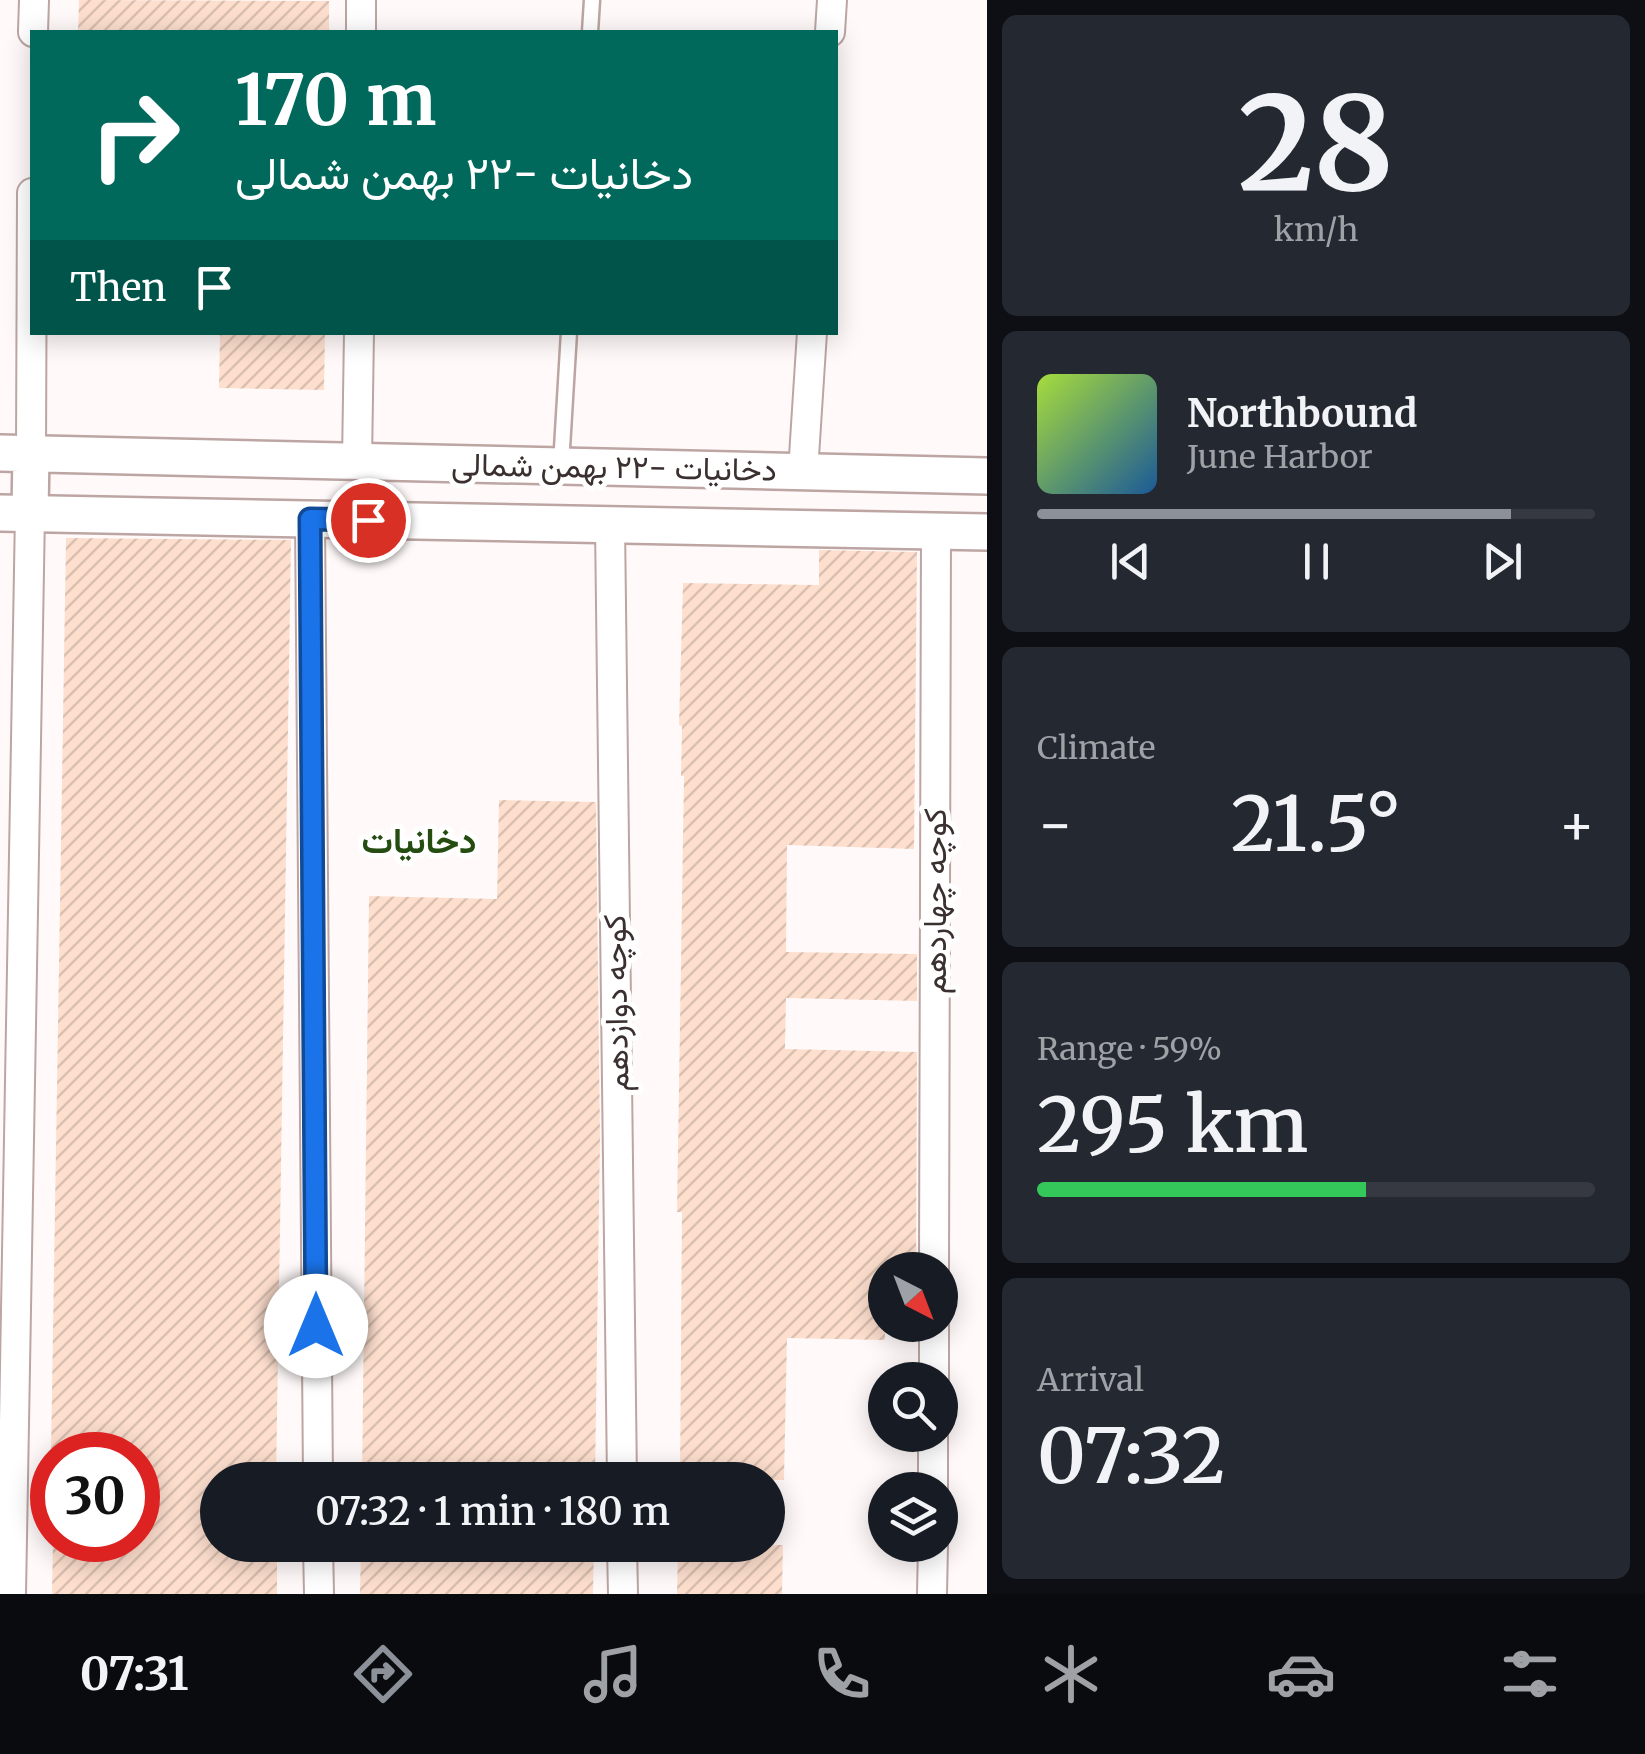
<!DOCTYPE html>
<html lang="en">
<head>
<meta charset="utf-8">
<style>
	:root { --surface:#171b24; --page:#242831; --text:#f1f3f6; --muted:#9ea1a6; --line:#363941; --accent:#8c9099 }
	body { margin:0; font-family:Merriweather,Vazirmatn,serif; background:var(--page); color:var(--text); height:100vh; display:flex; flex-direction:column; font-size:38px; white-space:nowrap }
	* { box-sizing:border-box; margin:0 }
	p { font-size:32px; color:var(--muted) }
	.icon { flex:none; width:55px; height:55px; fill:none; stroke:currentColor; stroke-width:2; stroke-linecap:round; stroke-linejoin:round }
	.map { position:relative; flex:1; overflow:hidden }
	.sheet { display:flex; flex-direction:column; gap:15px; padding:15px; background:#0d0f14; width:658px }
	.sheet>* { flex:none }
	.top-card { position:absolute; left:30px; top:30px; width:808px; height:305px; border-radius:0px; box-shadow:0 5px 25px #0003; background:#00695c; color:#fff; overflow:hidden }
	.needle { width:65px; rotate:138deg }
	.tools { position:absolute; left:868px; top:1252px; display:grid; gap:20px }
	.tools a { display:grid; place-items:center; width:90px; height:90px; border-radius:50%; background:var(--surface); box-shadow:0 5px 25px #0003; font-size:50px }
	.speed { position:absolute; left:30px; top:1432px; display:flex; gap:20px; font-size:50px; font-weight:700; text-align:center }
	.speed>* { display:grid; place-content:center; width:130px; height:130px; border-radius:50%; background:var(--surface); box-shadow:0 5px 25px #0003; line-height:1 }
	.speed .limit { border:15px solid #d22; background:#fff; color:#111 }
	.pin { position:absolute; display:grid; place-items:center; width:85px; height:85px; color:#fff; margin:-42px; border:5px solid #fff; border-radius:50%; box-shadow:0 2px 10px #0007 }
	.me { position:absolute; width:110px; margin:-55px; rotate:0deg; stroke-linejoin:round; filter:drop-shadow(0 0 8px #0008) }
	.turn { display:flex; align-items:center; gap:35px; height:210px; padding:0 40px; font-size:45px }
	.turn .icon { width:130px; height:130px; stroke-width:2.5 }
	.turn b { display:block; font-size:70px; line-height:85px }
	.then { display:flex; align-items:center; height:95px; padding:0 40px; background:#0003; gap:20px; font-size:38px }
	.big { font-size:75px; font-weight:600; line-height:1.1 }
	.sheet .card { flex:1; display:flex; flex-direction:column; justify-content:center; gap:15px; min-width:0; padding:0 35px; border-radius:15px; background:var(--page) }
	.sheet .dial { align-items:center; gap:0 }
	.dial b { font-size:130px; line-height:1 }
	.song { display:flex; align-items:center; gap:30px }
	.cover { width:120px; height:120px; border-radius:15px; background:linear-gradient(135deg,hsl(80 70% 55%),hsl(210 70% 35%)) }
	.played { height:10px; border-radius:5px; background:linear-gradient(90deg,var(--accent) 85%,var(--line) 85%) }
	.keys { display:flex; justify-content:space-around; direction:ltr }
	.heat { display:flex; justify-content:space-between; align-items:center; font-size:55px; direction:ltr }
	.charge { height:15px; border-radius:8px; background:linear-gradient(90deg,#34c759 59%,var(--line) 0) }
	.trip { position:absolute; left:200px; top:1462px; width:585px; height:100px; border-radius:50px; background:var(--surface); box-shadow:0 5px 25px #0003; font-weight:600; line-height:100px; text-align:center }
	.tab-bar { display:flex; height:160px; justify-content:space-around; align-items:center; background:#090b0e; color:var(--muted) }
	.tab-bar .icon { width:70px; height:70px }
	.tab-bar .active { color:var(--accent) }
	.tab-bar b { font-size:45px; color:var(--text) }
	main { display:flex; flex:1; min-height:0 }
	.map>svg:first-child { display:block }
</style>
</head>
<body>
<main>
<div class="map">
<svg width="988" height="1594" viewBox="0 0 988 1594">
	<defs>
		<pattern id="building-hatch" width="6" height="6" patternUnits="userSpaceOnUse" patternTransform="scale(2.5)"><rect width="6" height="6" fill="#fedfce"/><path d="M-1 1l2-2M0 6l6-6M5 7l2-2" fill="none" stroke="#dac0b1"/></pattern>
	</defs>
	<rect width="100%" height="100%" fill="#fffaf9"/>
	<path fill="url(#building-hatch)" d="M 79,0 L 329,1 L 329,32 L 78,32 Z
		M 220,332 L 325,332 L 324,390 L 219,388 Z
		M 66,538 L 291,540 L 276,1480 L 218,1480 L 218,1545 L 277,1545 L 277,1594 L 52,1594 L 53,1540 L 138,1540 L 138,1455 L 51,1453 Z
		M 819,550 L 917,552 L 914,849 L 787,845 L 786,952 L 917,954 L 917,1001 L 786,998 L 785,1049 L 917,1052 L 916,1270 L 885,1270 L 885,1340 L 787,1338 L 784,1480 L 680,1480 L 682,1212 L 677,1212 L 684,776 L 681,776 L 682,726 L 679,725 L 683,583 L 819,585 Z
		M 499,800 L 596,802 L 600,1137 L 595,1478 L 362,1480 L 369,896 L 497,899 Z
		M 361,1545 L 594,1545 L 593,1594 L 360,1594 Z
		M 678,1545 L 783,1545 L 782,1594 L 677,1594 Z"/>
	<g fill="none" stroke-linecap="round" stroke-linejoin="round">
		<g stroke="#bca5a2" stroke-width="19">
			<path id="service" d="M 590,32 L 592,0
				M 561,465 L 569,332"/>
		</g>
		<g stroke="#bca5a2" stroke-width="32">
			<path id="minor" d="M 33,32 L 34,0
				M 361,32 L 361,0
				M 830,32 L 832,0
				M 31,453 L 32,193
				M 357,461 L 359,332
				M 803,472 L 812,332
				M 310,519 L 318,1480
				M 610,525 L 622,1480
				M 934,1270 L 936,531
				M 934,1380 L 934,1325
				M 933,1490 L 933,1435
				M 318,1545 L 319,1594
				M 622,1545 L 623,1594
				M 11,1594 L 30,513
				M 932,1594 L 933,1545"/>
		</g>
		<g stroke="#bca5a2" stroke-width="40">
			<path id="tertiary" d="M 0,453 L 988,476
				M 0,513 L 988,532
				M 30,513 L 31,453"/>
		</g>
		<use href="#service" stroke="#fff" stroke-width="14"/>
		<use href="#minor" stroke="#fff" stroke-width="28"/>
		<use href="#tertiary" stroke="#fff" stroke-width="35"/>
	</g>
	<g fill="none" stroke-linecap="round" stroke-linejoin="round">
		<g stroke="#114b97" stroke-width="25">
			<path id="route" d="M 316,1326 L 310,519 L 368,520"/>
		</g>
		<use href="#route" stroke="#1a73e8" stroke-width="18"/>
	</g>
	<g text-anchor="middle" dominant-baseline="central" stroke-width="10" stroke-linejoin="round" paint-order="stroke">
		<g font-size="32" fill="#3a302f" stroke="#fff">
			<text transform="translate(614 467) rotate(1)">دخانیات -۲۲ بهمن شمالی</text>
			<text transform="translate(935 901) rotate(-90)">کوچه چهاردهم</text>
			<text transform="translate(616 1003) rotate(-91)">کوچه دوازدهم</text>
		</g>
		<g font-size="35" font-weight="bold" fill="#254d11" stroke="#fff">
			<text x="419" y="841">دخانیات</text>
		</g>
	</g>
</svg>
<div class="tools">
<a><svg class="needle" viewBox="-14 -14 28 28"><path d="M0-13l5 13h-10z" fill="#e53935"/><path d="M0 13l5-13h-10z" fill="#9ea1a6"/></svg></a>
<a><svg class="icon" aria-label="search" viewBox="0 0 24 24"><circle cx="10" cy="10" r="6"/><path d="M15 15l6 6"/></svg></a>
<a><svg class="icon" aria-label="layers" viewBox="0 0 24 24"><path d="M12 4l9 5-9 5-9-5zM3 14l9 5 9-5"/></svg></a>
</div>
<div class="speed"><div class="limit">30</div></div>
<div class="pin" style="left:368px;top:520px;background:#d93025"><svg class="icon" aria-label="arrive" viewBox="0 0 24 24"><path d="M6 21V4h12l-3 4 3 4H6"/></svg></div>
<svg class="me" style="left:316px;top:1326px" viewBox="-20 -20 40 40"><circle r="19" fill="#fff"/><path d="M0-13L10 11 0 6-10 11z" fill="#1a73e8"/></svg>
<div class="trip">07:32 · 1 min · 180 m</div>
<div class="top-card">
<div class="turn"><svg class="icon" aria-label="right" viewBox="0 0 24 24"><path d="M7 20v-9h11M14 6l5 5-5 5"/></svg><div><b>170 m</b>دخانیات -۲۲ بهمن شمالی</div></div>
<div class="then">Then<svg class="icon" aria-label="arrive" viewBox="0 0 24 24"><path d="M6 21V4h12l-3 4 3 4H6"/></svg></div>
</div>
</div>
<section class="sheet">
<div class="card dial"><b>28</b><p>km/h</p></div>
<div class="card">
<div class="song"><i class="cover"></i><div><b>Northbound</b><p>June Harbor</p></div></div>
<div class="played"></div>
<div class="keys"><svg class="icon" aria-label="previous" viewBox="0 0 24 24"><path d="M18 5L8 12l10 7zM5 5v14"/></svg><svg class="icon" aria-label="pause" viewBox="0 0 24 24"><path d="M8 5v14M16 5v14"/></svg><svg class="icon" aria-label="next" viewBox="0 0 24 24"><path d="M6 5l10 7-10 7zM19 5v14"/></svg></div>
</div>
<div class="card"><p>Climate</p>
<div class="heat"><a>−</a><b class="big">21.5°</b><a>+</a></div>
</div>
<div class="card"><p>Range · 59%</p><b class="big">295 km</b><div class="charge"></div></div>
<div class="card"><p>Arrival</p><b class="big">07:32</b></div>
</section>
</main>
<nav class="tab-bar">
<b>07:31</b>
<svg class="icon active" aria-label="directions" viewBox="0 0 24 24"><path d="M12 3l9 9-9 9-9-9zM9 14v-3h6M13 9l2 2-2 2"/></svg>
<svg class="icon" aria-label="music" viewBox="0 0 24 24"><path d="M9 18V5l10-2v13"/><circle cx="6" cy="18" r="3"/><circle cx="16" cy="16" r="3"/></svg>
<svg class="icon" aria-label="phone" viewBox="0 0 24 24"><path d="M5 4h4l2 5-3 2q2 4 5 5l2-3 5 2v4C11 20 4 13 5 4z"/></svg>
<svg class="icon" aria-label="climate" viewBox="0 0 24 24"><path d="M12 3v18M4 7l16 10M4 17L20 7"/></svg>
<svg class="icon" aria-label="car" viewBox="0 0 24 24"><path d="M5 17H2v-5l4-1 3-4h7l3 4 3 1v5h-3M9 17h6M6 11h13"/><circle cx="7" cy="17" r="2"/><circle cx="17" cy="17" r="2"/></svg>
<svg class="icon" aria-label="filters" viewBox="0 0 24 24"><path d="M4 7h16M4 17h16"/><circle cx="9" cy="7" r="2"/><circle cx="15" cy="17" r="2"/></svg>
</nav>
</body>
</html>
